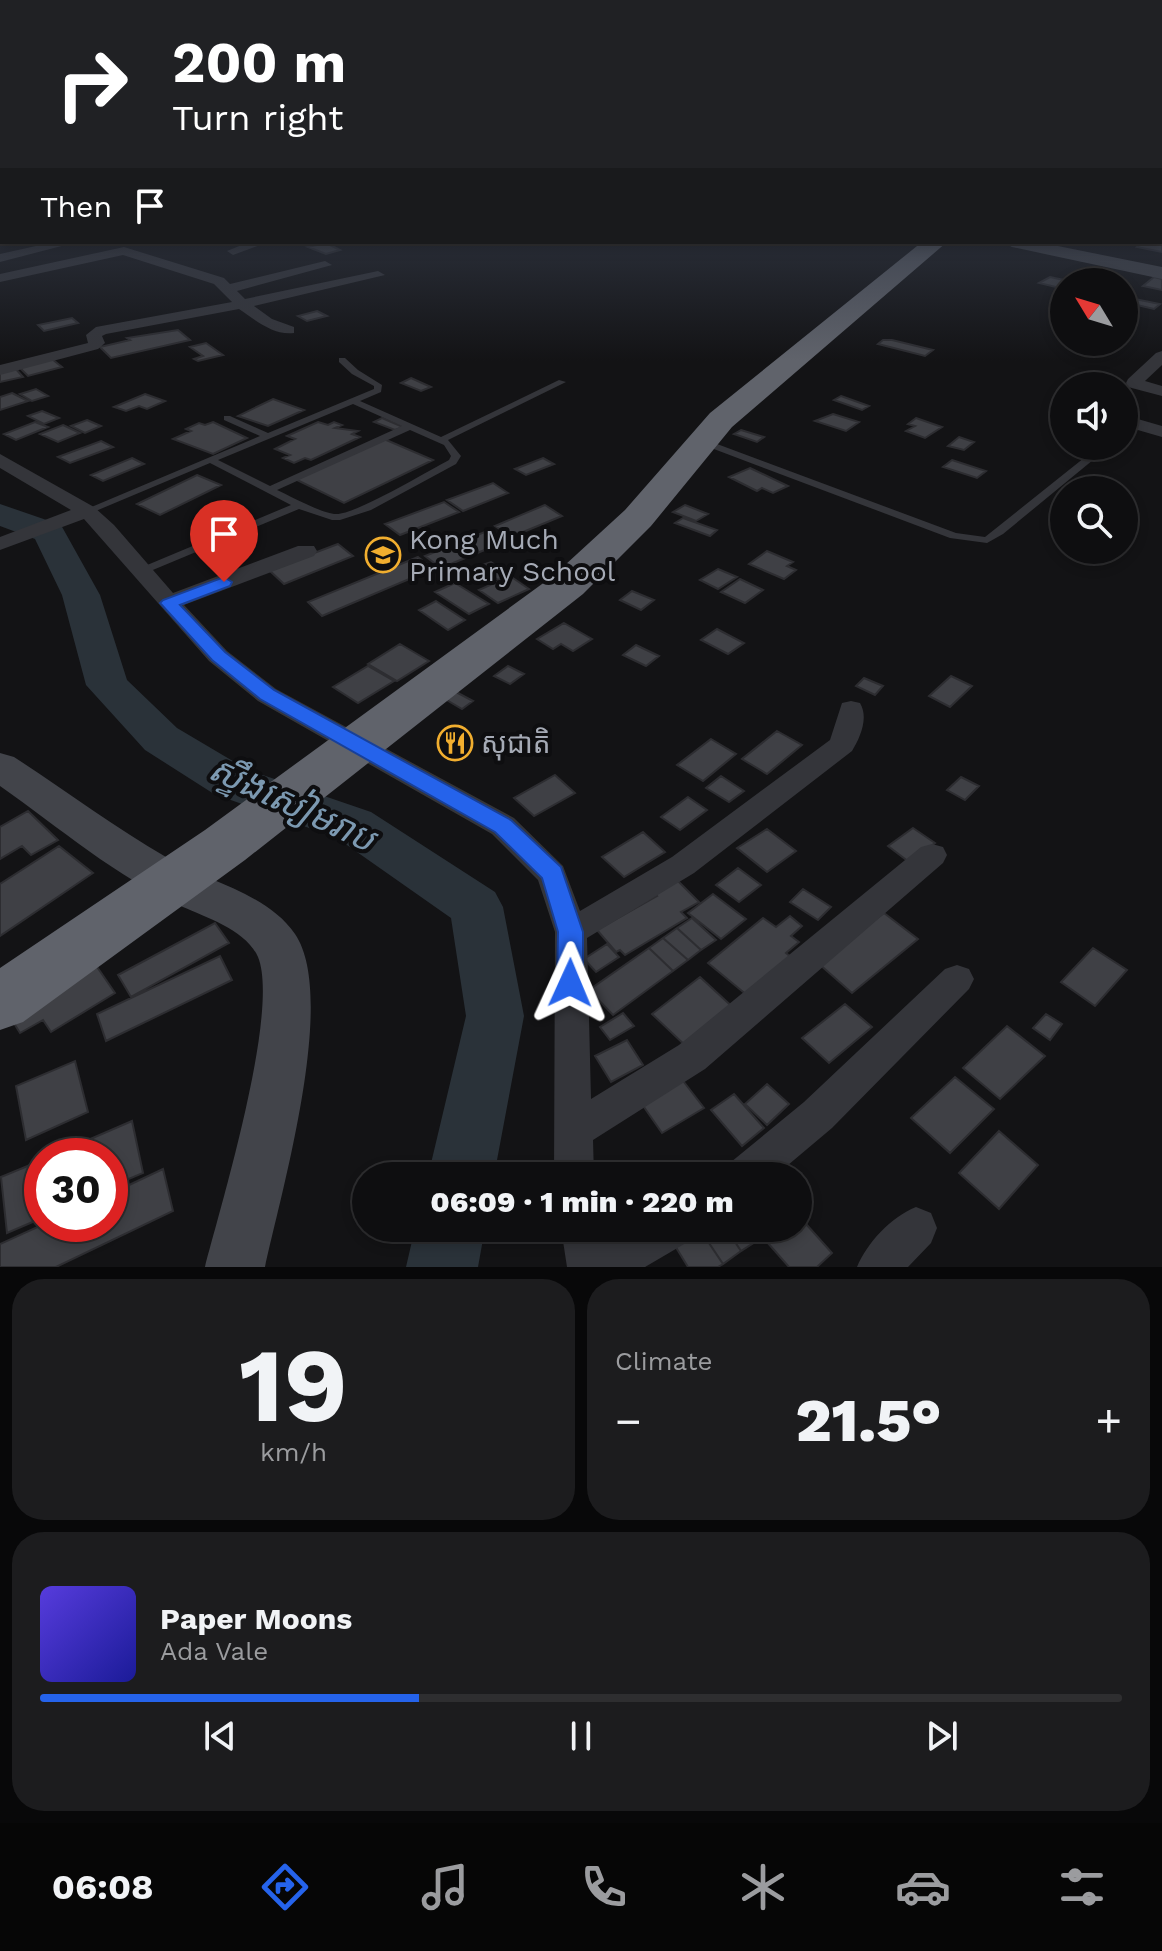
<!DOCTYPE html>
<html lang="en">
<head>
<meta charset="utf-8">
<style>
	:root { --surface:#0e0e10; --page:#1c1c1e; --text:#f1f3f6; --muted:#9b9c9f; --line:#2e2e30; --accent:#2563eb }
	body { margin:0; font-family:"Work Sans","Noto Sans Khmer",sans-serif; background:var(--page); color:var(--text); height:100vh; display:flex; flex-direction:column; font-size:30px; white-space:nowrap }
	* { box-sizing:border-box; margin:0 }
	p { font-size:26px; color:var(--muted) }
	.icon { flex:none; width:44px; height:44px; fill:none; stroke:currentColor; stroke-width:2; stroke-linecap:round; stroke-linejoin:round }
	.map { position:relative; height:1267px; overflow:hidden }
	.details { display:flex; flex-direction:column; gap:12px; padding:12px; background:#080809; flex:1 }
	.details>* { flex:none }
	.guide { position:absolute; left:0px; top:0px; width:1162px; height:244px; box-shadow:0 4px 12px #0003,0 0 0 2px var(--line); background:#202124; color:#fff; overflow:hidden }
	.needle { width:52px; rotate:308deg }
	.buttons { position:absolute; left:1050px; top:268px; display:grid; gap:16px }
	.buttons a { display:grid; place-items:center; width:88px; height:88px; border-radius:50%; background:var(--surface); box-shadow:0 4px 12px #0003,0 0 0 2px var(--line); font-size:40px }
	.speed { position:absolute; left:24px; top:1138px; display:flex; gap:16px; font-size:40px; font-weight:700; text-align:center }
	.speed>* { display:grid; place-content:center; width:104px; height:104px; border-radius:50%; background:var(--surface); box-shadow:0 4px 12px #0003,0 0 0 2px var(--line); line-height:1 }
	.speed .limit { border:12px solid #d22; background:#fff; color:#111 }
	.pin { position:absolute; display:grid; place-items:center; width:68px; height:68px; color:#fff; margin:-82px -34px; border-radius:50% 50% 50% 0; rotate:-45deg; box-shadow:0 0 8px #0007 }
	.pin .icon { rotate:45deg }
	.me { position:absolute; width:88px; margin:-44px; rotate:1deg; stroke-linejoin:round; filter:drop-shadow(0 0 6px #0008) }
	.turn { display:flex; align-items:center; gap:28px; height:168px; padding:0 40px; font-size:36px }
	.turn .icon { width:104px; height:104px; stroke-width:2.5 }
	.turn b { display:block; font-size:56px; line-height:68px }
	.then { display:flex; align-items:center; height:76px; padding:0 40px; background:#0003; gap:16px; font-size:30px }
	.big { font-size:60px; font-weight:800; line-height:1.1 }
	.details .card { flex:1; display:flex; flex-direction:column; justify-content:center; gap:12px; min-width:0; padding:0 28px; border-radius:32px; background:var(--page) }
	.details .dial { align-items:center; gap:0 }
	.dial b { font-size:104px; line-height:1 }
	.song { display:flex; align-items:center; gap:24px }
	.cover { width:96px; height:96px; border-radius:12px; background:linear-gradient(135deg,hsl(250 70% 55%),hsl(240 70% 35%)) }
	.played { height:8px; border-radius:4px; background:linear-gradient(90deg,var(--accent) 35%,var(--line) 35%) }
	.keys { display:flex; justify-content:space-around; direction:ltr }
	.heat { display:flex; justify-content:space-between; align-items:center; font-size:44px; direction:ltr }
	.details .tiles { flex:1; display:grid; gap:12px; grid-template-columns:1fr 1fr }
	.card:last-child { grid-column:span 2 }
	.trip { position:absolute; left:352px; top:1162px; width:460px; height:80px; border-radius:40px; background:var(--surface); box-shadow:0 4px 12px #0003,0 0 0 2px var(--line); font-weight:800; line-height:80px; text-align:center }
	.tabs { display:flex; height:128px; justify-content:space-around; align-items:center; background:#060606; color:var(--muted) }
	.tabs .icon { width:56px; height:56px }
	.tabs .active { color:var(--accent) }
	.tabs b { font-size:36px; color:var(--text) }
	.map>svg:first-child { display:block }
</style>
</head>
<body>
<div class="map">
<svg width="1162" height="1267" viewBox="0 0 1162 1267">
	<rect width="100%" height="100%" fill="#131315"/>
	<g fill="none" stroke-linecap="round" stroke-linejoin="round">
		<path fill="#2a3239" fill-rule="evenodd" d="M 0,504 L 61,525 L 100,595 L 127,680 L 177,728 L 248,770 L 371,812 L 495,892 L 503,907 L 524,1016 L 494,1176 L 428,1176 L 466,1016 L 451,918 L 337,838 L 214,794 L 145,750 L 86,685 L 62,595 L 35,539 L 0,526 Z
			M 415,1228 L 485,1228 L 478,1267 L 406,1267 Z"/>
	</g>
	<path fill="#3f4045" stroke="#2d2d31" stroke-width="2" d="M 1143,242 L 1162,243 L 1162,252 L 1137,247 Z
		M 326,243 L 340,250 L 326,254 L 308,247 Z
		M 1050,277 L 1073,282 L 1064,282 L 1064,289 L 1039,283 Z
		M 1154,277 L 1162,279 L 1162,290 L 1143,286 Z
		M 1130,298 L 1160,304 L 1154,309 L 1124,302 Z
		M 317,311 L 327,316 L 307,321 L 298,316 Z
		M 72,318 L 78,323 L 44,331 L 38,325 Z
		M 178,330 L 190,340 L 111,358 L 100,347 L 130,340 L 127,338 Z
		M 883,340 L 892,340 L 933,350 L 925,356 L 878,344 Z
		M 206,343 L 223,355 L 198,361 L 194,359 L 203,356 L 190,347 Z
		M 52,359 L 62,367 L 28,376 L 19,367 Z
		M 15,368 L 23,377 L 0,382 L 0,372 Z
		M 411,378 L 431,387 L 421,391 L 401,383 Z
		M 36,389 L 48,396 L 32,401 L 20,394 Z
		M 12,393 L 28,401 L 0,410 L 0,397 Z
		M 145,394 L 165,401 L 147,409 L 139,406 L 126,411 L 114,407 Z
		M 841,396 L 869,406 L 862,410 L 834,400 Z
		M 273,399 L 304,410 L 268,426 L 238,416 Z
		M 42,411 L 59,418 L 44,424 L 28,416 Z
		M 833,414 L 859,422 L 846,431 L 815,421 Z
		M 382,418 L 403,427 L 395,430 L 374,422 Z
		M 916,418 L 942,427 L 925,438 L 906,431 L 915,426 L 908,424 Z
		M 87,420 L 101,426 L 85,433 L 71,426 Z
		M 35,422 L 48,427 L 16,440 L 4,434 Z
		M 213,422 L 247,438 L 213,454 L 173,439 L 191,431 L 186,429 L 199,423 L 205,425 Z
		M 318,422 L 328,425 L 334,422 L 342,425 L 335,428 L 358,431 L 352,434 L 360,437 L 311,460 L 305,458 L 294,463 L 283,458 L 290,455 L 275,449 L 295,439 L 287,436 Z
		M 63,425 L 80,433 L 58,442 L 40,434 Z
		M 741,430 L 764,437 L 757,442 L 734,434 Z
		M 959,437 L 974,442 L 964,450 L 948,446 Z
		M 384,439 L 433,460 L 344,503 L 295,479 Z
		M 101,441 L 113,447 L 70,463 L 58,457 Z
		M 132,458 L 144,464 L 103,481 L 91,475 Z
		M 543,458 L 554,464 L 526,475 L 515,469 Z
		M 952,460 L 986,471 L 977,478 L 943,467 Z
		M 750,468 L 788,486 L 773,493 L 762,488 L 757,491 L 729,477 Z
		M 197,475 L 221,485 L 160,515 L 137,504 Z
		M 493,483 L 508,493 L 463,511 L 447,500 Z
		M 444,502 L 459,512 L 400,535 L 385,524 Z
		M 545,505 L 562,516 L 511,537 L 495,526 Z
		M 685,505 L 708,514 L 696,521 L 673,512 Z
		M 683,518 L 717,530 L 710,536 L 675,523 Z
		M 487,531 L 504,542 L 441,568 L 425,556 Z
		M 338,544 L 353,556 L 284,584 L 269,570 Z
		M 767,551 L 793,562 L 787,566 L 796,570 L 784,579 L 749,564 Z
		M 418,557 L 433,569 L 322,616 L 308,602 Z
		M 491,562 L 510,575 L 498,580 L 479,566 Z
		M 718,569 L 737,577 L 718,589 L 700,580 Z
		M 510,576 L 529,589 L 498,603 L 479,590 Z
		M 740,579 L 763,590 L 745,603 L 721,592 Z
		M 455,583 L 489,604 L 469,614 L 435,592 Z
		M 632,591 L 654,600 L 641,610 L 620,600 Z
		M 436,601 L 465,620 L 448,630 L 419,610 Z
		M 564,623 L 592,639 L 573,651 L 561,644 L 553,649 L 537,639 Z
		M 717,629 L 744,643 L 728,654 L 701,640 Z
		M 400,644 L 429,661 L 397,681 L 368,664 Z
		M 636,645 L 659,656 L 646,666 L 623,655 Z
		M 368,666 L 394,681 L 358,703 L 333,687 Z
		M 508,666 L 524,674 L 510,684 L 494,676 Z
		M 951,676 L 972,686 L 950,707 L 929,696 Z
		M 864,678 L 883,686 L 875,695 L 856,686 Z
		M 456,692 L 473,701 L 462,709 L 445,699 Z
		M 777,731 L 802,745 L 767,774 L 742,759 Z
		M 711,739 L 736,754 L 703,781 L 677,765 Z
		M 555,775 L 575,793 L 534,816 L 514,798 Z
		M 721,776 L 744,791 L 729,802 L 706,788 Z
		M 961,777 L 979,786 L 965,800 L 947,790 Z
		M 688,797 L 707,810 L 680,830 L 661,817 Z
		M 28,811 L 58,840 L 31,855 L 22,846 L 0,859 L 0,827 Z
		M 913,828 L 935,843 L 909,862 L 888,846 Z
		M 767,829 L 796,851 L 767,872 L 737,848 Z
		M 643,832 L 665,852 L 624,877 L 602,857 Z
		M 59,846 L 93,873 L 0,936 L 0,884 Z
		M 738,868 L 761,885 L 739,902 L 716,885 Z
		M 672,875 L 699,902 L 681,912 L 687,918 L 625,955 L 620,950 L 616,952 L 597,930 L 657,896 L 649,887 Z
		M 803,889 L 831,907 L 818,920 L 790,902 Z
		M 713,894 L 746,919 L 721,939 L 688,913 Z
		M 884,913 L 918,939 L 852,993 L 818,963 Z
		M 790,916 L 802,926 L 791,936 L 799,942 L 786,953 L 791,957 L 748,996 L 708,963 L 763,918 L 776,927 Z
		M 692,918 L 716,940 L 701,950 L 677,928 Z
		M 215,923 L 229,943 L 131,997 L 118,975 Z
		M 677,928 L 701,950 L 688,960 L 663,938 Z
		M 663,938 L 688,960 L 673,971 L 649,948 Z
		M 607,944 L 619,957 L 596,972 L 584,959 Z
		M 649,948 L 673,971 L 613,1015 L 589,990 Z
		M 1093,948 L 1127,970 L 1095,1006 L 1061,982 Z
		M 220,956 L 232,980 L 106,1041 L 97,1014 Z
		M 93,961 L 115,993 L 51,1032 L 43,1020 L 20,1033 L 7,1012 Z
		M 700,977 L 738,1012 L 690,1050 L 652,1014 Z
		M 845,1004 L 872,1027 L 829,1063 L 802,1038 Z
		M 623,1013 L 634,1026 L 610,1040 L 600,1027 Z
		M 1046,1014 L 1062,1024 L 1050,1040 L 1033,1028 Z
		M 1007,1026 L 1045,1056 L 1000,1099 L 963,1068 Z
		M 627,1040 L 643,1065 L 611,1082 L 595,1056 Z
		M 75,1061 L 88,1112 L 26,1140 L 16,1086 Z
		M 677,1073 L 704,1108 L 662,1133 L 637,1097 Z
		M 955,1077 L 994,1109 L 950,1153 L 911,1118 Z
		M 767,1084 L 789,1104 L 767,1125 L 745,1104 Z
		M 734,1094 L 764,1128 L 742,1146 L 711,1110 Z
		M 132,1121 L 143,1173 L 110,1187 L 110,1156 L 51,1156 Z
		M 999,1131 L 1038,1165 L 999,1209 L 959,1173 Z
		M 42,1160 L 42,1218 L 7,1233 L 1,1177 Z
		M 163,1169 L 173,1211 L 56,1267 L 0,1267 L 0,1244 L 44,1224 L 110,1224 L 110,1194 Z
		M 798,1215 L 832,1253 L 817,1267 L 789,1267 L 767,1242 L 783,1228 L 798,1228 Z
		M 682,1228 L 699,1228 L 723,1264 L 718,1267 L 688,1267 L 669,1236 Z
		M 699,1228 L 726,1228 L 741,1251 L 723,1264 Z
		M 726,1228 L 761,1228 L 766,1235 L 741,1251 Z"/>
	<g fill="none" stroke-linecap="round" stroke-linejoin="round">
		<path fill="#34353a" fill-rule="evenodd" d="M 339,358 L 345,358 L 358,370 L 382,385 L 381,392 L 360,401 L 441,437 L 559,380 L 566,382 L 448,440 L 461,456 L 456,464 L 371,510 L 340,520 L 332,520 L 299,509 L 148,572 L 144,573 L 138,570 L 140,568 L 291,505 L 210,463 L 91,513 L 83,513 L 82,511 L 260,436 L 224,420 L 224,416 L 230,416 L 268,433 L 374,389 L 374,386 L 352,374 L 339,362 ZM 353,404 L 402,426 L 270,486 L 218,460 ZM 410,430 L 444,445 L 451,456 L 449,460 C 428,471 355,515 336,514 C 323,514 290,496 277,490 Z
			M 701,438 L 956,533 L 985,537 L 1099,446 L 1110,446 L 1003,534 L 987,543 L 950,538 L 698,443 L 696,441 Z"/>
		<path fill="#34353a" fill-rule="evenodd" d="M 54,242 L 77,242 L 0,262 L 0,254 Z
			M 249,242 L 268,242 L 233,255 L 227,251 Z
			M 124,247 L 224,278 L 230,284 L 325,261 L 332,265 L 237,291 L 245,299 L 378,271 L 385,275 L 254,306 L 272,319 L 294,327 L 294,333 C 274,336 255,320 239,309 L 106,334 L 102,336 L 105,343 L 98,349 L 0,375 L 0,365 L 88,343 L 86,335 L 96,327 L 232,302 L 214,284 L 123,255 L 0,282 L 0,274 Z
			M 1162,351 L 1162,365 L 1145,381 L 1162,386 L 1162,396 L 1128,387 L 1126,383 L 1128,379 L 1156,353 Z
			M 1124,415 L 1162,426 L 1162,437 L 1124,426 Z
			M 0,454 L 94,507 L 114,525 L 173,593 L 298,546 L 314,546 L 317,551 L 314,556 L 184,605 L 227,651 L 276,689 L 514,818 L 563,866 L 580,911 L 672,857 L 830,740 L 842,703 L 851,701 L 860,703 C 869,718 860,738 852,751 L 694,873 L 587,938 L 591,1099 L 679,1045 L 921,847 L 932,844 L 943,847 L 947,855 L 943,863 L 705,1069 L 593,1140 L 594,1176 L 554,1176 L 555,932 L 538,880 L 492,834 L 258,701 L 209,661 L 84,519 L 0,550 L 0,537 L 71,510 L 0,468 Z
			M 957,965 L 969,969 L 974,979 L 969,989 L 832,1128 L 775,1176 L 725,1176 L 731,1162 L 804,1102 L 945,969 Z
			M 916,1207 L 931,1213 L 937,1228 L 931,1243 L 908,1267 L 857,1267 C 867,1243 891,1217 916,1207 Z
			M 561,1228 L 603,1228 L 605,1242 L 631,1228 L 692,1228 L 686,1243 L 645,1267 L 567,1267 Z"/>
		<path fill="#42444a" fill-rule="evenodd" d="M 1003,242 L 1038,242 L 1162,267 L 1162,279 L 1012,247 Z
			M 0,753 L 14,757 C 65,790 114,827 166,857 C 208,882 267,893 295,934 C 338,997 281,1193 265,1267 L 205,1267 C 221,1205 280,1011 258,957 C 247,931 206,917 183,907 C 116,877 60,828 0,786 Z"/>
		<path fill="#60636b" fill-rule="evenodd" d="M 922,242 L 947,242 L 732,427 L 651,526 L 583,594 L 245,860 L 23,1022 L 0,1030 L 0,968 L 205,830 L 553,576 L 625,510 L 710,413 Z"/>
	</g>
	<linearGradient id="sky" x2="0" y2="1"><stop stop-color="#0a0a0c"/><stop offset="0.51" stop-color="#333946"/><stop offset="1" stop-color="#333946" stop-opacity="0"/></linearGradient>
	<rect width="1162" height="361" fill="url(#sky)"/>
	<path fill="#2563eb" stroke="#184099" stroke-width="2" d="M 224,577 L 232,582 L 230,586 L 180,605 L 225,652 L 274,690 L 511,820 L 561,867 L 583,932 L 583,983 L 579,991 L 570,994 L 561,991 L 557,983 L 558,932 L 542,878 L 495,832 L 260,699 L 212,660 L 160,603 L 163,600 Z"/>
	<defs>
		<g id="school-ring" transform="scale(1.8)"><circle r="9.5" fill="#0e0e10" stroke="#f1ae2f" stroke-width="1.5"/><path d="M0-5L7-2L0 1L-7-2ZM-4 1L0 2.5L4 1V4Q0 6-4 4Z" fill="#f1ae2f"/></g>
		<g id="restaurant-ring" transform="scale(1.8)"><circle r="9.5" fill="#0e0e10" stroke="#f1ae2f" stroke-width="1.5"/><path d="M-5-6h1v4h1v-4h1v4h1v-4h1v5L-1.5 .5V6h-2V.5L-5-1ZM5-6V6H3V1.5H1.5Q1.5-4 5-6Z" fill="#f1ae2f"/></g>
	</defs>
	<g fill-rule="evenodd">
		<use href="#school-ring" x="383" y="555"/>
		<use href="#restaurant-ring" x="455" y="743"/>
	</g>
	<g text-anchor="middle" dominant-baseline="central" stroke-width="8" stroke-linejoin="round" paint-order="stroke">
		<g font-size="28" fill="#a5aab5" stroke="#0e0e10" text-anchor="start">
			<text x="409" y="539">Kong Much<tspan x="409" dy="32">Primary School</tspan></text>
			<text x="481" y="743">សុជាតិ</text>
		</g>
		<g font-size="36" font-style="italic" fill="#7c99b1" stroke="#0e0e10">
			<text transform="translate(292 804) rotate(25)">ស្ទឹងសៀមរាប</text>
		</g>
	</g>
</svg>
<div class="buttons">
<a><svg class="needle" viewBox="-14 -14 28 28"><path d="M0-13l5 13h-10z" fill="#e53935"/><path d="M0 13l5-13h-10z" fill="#9b9c9f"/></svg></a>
<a><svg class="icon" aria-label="sound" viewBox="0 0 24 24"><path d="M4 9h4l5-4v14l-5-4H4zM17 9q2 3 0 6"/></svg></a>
<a><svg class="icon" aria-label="search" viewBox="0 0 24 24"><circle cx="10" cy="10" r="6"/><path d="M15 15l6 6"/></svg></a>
</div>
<div class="speed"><div class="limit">30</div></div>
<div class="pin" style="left:224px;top:582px;background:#d93025"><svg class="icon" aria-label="arrive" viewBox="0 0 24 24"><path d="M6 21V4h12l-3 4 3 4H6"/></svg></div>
<svg class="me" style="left:570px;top:983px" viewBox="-20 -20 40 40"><path d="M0-17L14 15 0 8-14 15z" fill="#2563eb" stroke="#fff" stroke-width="4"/></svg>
<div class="trip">06:09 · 1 min · 220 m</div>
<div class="guide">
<div class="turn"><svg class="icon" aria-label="right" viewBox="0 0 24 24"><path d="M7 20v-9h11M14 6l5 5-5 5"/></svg><div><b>200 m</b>Turn right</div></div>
<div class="then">Then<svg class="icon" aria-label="arrive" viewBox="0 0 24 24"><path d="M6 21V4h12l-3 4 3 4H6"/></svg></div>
</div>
</div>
<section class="details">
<div class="tiles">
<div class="card dial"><b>19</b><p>km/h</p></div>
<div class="card"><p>Climate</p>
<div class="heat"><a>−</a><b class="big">21.5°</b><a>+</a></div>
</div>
<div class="card">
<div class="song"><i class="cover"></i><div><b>Paper Moons</b><p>Ada Vale</p></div></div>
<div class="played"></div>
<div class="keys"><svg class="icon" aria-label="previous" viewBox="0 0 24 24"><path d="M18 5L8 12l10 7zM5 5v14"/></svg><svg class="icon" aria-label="pause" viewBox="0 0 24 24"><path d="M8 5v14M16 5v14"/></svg><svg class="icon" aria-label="next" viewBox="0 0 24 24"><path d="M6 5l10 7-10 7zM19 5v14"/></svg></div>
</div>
</div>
</section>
<nav class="tabs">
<b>06:08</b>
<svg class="icon active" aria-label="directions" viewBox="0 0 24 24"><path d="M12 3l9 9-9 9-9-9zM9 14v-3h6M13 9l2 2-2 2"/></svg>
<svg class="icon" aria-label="music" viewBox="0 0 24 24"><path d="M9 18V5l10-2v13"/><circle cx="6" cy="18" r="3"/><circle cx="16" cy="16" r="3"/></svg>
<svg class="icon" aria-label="phone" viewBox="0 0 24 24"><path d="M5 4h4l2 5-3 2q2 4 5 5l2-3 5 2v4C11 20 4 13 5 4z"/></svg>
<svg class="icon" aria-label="climate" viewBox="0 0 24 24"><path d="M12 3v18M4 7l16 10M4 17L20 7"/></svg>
<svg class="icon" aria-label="car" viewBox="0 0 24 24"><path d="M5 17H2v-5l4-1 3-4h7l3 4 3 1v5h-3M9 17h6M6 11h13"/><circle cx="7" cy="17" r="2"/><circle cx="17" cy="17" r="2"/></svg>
<svg class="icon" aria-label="filters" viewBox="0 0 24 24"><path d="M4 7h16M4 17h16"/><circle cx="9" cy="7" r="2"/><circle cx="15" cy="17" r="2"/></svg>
</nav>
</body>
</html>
